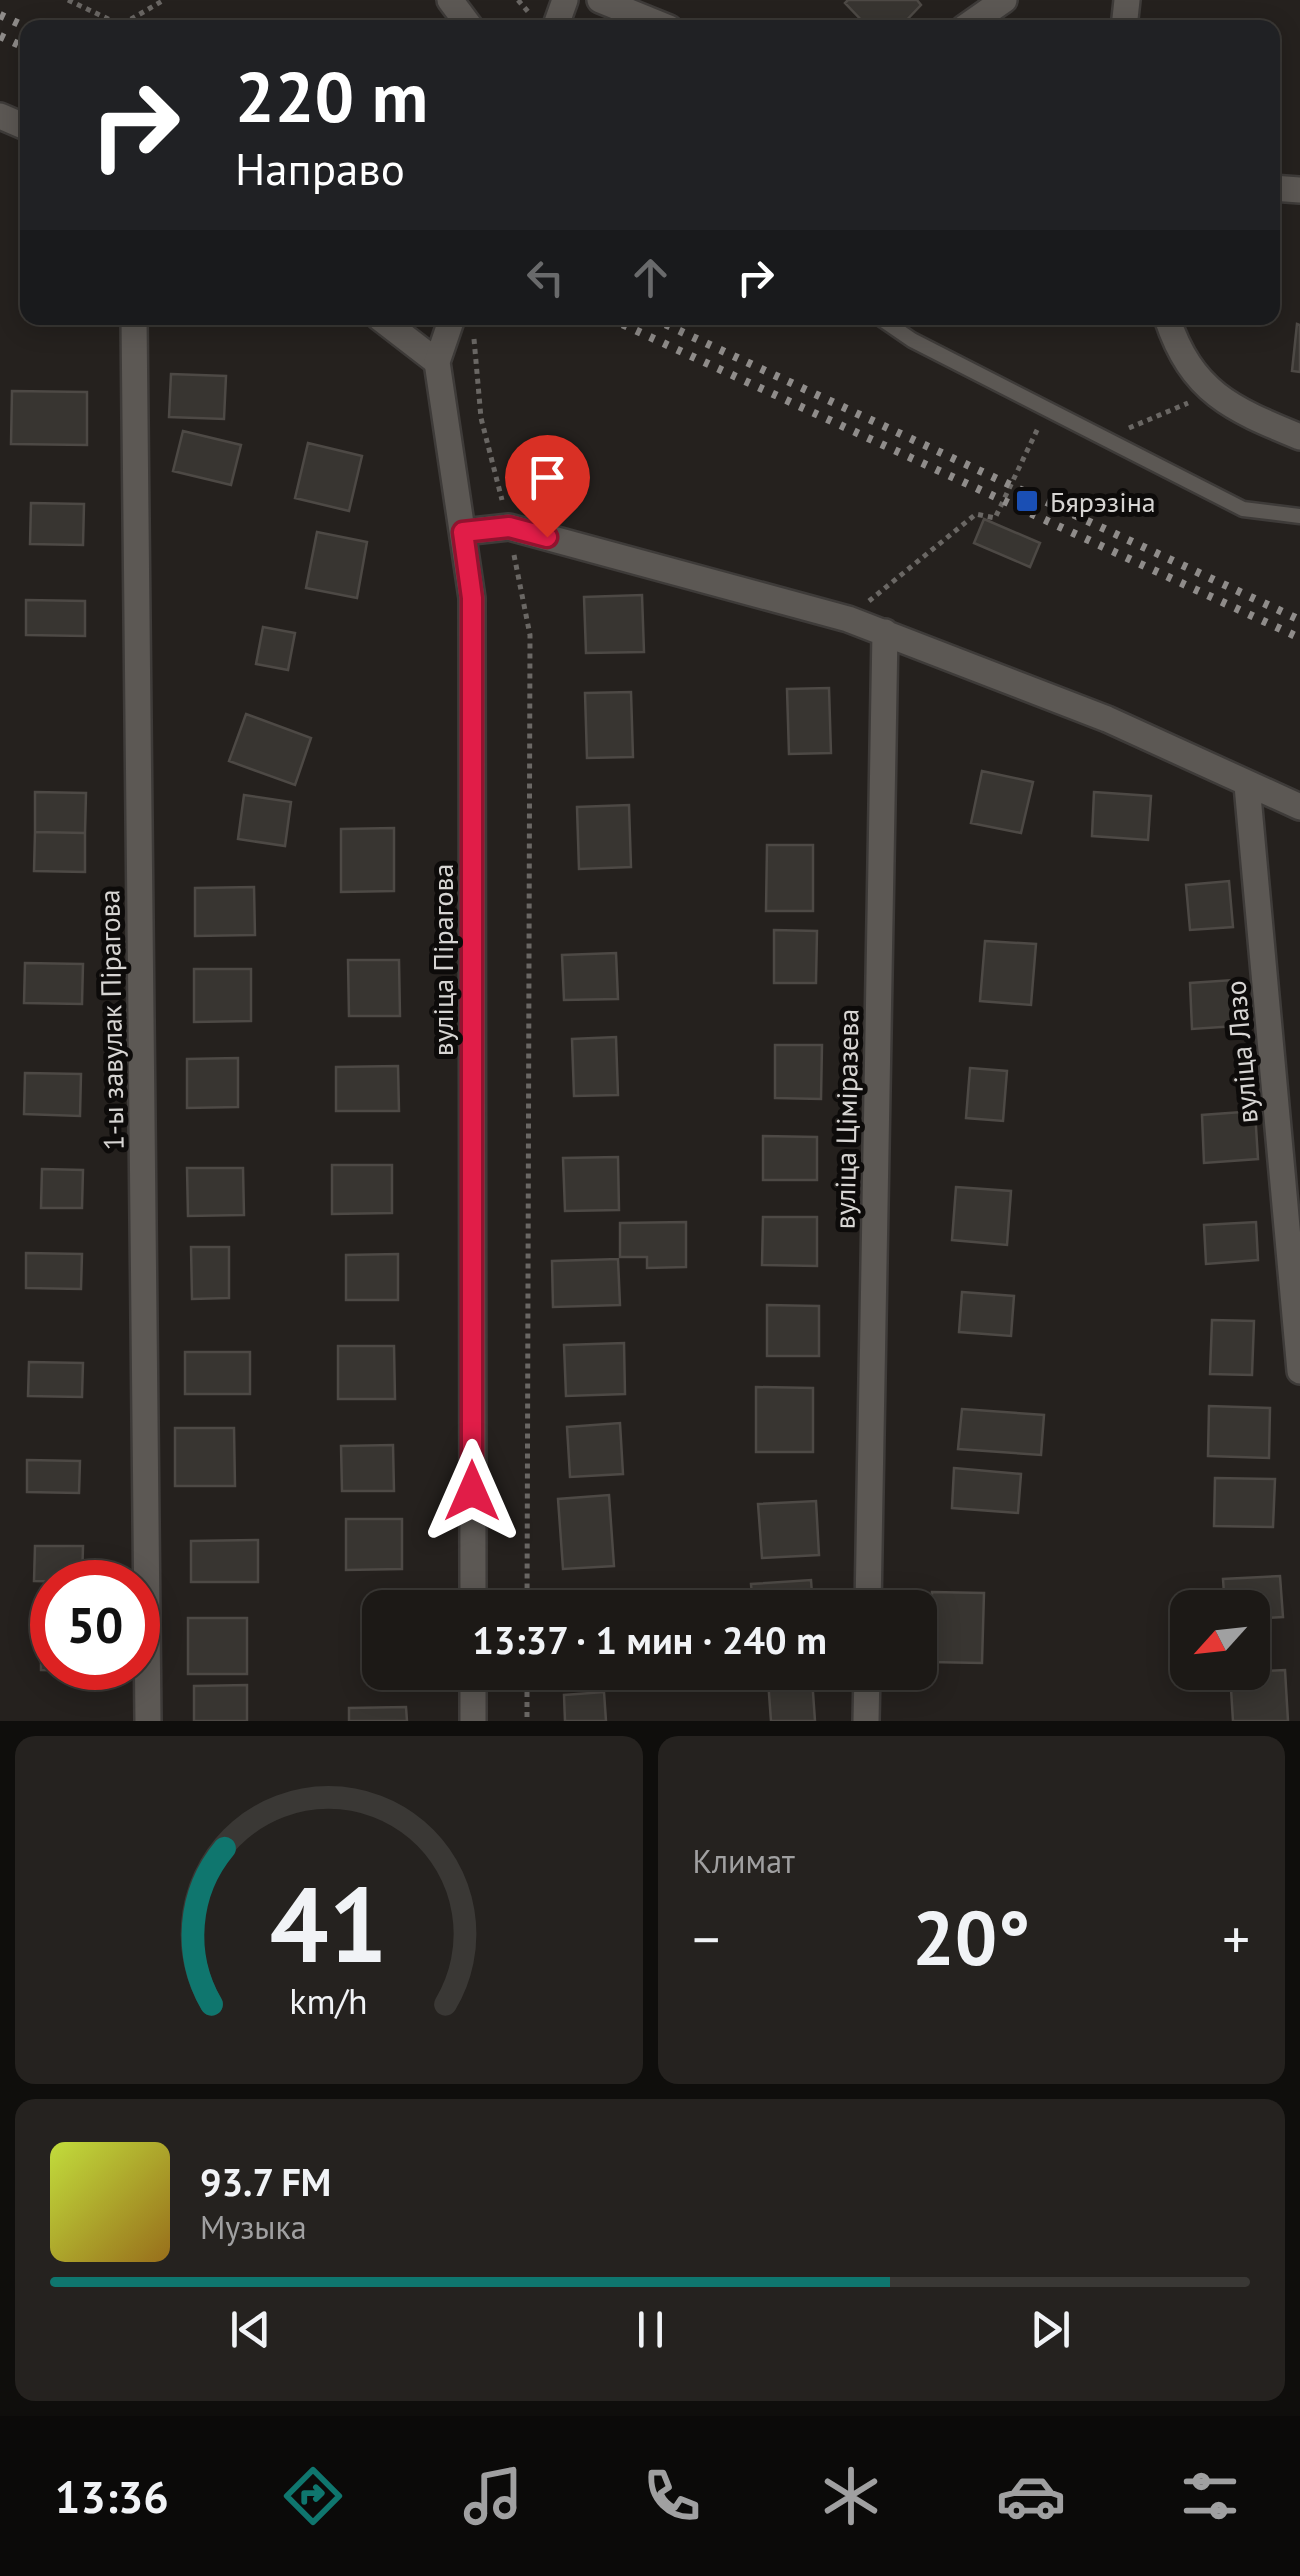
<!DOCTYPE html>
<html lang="ru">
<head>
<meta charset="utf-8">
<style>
	:root { --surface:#1c1916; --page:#25221f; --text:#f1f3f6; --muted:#a0a0a1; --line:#3a3835; --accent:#0f766e }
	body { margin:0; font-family:"PT Sans",sans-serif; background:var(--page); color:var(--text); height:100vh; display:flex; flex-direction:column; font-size:38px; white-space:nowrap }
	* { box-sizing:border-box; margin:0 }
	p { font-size:32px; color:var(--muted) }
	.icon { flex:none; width:55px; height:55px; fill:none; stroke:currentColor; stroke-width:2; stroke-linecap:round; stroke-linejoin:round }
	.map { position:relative; height:1721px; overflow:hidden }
	.details { display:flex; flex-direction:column; gap:15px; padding:15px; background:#0f0e0c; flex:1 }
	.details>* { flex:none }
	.guide { position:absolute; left:20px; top:20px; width:1260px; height:305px; border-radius:20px; box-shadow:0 5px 25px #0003,0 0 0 2px var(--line); background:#202124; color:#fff; overflow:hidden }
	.needle { width:65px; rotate:243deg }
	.tools { position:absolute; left:1170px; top:1590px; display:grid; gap:20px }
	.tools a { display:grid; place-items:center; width:100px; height:100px; border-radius:20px; background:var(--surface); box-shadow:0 5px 25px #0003,0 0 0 2px var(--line); font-size:50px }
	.speed { position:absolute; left:30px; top:1560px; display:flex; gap:20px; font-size:50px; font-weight:700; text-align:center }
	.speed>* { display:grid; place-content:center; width:130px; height:130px; border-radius:50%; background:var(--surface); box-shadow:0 5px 25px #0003,0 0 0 2px var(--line); line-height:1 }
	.speed .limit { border:15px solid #d22; background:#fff; color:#111 }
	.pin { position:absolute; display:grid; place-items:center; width:85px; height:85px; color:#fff; margin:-102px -42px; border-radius:50% 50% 50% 0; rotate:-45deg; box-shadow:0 0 10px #0007 }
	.pin .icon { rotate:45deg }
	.me { position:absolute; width:110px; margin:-55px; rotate:0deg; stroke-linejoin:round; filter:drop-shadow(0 0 8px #0008) }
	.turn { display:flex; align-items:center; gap:35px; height:210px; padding:0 50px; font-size:45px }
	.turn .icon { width:130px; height:130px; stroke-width:2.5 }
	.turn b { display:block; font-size:70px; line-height:85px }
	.lanes { display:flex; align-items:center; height:95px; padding:0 50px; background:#0003; justify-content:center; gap:50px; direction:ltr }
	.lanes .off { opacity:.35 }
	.big { font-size:75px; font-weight:700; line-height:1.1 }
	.details .widget { flex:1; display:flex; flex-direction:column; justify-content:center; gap:15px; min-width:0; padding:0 35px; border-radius:20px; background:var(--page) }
	.details .dial { align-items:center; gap:0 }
	.dial svg { height:260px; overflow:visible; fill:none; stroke:var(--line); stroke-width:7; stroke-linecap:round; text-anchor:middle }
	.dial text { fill:var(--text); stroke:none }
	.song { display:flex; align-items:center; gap:30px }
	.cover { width:120px; height:120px; border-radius:15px; background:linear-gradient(135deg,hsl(70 70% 55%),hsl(40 70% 35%)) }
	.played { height:10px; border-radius:5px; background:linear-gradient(90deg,var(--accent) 70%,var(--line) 70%) }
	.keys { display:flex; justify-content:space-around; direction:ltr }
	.heat { display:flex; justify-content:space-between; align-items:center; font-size:55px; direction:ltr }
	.details .tiles { flex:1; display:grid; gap:15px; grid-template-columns:1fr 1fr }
	.widget:last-child { grid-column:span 2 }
	.trip { position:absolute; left:362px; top:1590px; width:575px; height:100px; border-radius:20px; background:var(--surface); box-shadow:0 5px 25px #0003,0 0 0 2px var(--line); font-weight:700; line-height:100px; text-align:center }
	.menu { display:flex; height:160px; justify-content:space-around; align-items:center; background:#0b0a09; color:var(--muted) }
	.menu .icon { width:70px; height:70px }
	.menu .active { color:var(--accent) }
	.menu b { font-size:45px; color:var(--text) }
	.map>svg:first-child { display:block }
</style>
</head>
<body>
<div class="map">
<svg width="1300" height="1721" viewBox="0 0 1300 1721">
	<rect width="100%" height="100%" fill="#25211e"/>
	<path fill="#383531" stroke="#4d4945" stroke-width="2.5" d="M 848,0 L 917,0 L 921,5 L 899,28 L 869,28 L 845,3 Z
		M 1297,324 L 1300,325 L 1300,372 L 1292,371 Z
		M 171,374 L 226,376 L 224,419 L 169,417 Z
		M 12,391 L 87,392 L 87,445 L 11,444 Z
		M 183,431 L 241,445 L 231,485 L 173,471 Z
		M 308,443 L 362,456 L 349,511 L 295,498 Z
		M 31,503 L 84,504 L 83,545 L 30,544 Z
		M 984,519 L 1040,543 L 1030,567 L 974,543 Z
		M 317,532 L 367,542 L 357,598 L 306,588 Z
		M 642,595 L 644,652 L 586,653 L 584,597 Z
		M 26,600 L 85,601 L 85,636 L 26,635 Z
		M 263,627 L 295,633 L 288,670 L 256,664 Z
		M 829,688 L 831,753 L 789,754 L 787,689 Z
		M 631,692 L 633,757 L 587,758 L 585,693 Z
		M 246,714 L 311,738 L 295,785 L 229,761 Z
		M 982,771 L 1033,782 L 1021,833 L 971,823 Z
		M 35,792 L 86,793 L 85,833 L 35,832 Z
		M 1094,792 L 1151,796 L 1148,840 L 1092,836 Z
		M 244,795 L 291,802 L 285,846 L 238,839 Z
		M 629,805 L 631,867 L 579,869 L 577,807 Z
		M 394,828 L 394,891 L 341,892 L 341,829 Z
		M 35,832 L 85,833 L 85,872 L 34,871 Z
		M 767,845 L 813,845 L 813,911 L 766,911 Z
		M 1229,881 L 1233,927 L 1190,930 L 1186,885 Z
		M 254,887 L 255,935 L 195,936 L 195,888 Z
		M 774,930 L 817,931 L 816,983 L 774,983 Z
		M 985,941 L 1036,944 L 1031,1005 L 980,1001 Z
		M 616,953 L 618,999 L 564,1000 L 562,955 Z
		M 348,960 L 399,960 L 400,1016 L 349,1016 Z
		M 25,963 L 83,964 L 82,1004 L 24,1003 Z
		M 194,969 L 251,969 L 251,1021 L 194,1022 Z
		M 1233,980 L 1236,1026 L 1192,1029 L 1190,983 Z
		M 616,1037 L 618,1095 L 574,1096 L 572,1039 Z
		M 775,1045 L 822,1045 L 821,1099 L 775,1098 Z
		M 238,1058 L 238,1107 L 187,1108 L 187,1059 Z
		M 398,1066 L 399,1111 L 336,1111 L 336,1067 Z
		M 970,1068 L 1007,1071 L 1003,1121 L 966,1118 Z
		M 25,1073 L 81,1074 L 80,1116 L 24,1114 Z
		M 1255,1111 L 1258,1159 L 1204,1163 L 1202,1115 Z
		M 763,1136 L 817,1137 L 817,1180 L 763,1180 Z
		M 618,1157 L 619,1210 L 565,1211 L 563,1158 Z
		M 332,1165 L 392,1165 L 392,1213 L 332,1214 Z
		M 187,1168 L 243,1168 L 244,1215 L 188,1216 Z
		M 42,1169 L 83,1170 L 82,1208 L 41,1208 Z
		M 956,1187 L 1011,1191 L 1007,1245 L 952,1240 Z
		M 763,1217 L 817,1217 L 817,1266 L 762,1265 Z
		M 686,1222 L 686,1267 L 647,1268 L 647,1257 L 620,1257 L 620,1223 Z
		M 1256,1222 L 1258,1260 L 1206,1264 L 1204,1225 Z
		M 191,1247 L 229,1247 L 229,1298 L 192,1299 Z
		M 26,1253 L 82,1254 L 81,1289 L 26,1288 Z
		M 398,1254 L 398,1300 L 346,1300 L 346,1255 Z
		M 618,1259 L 620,1305 L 553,1307 L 552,1261 Z
		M 962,1292 L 1014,1296 L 1011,1336 L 959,1332 Z
		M 767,1305 L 819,1306 L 819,1356 L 767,1356 Z
		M 1212,1320 L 1254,1321 L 1252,1375 L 1210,1374 Z
		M 624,1343 L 625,1394 L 566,1396 L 564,1345 Z
		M 338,1346 L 394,1346 L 395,1399 L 338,1399 Z
		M 185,1352 L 250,1352 L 250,1394 L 185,1394 Z
		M 29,1362 L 83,1363 L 82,1397 L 28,1396 Z
		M 756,1387 L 813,1388 L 813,1452 L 756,1452 Z
		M 1209,1406 L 1270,1408 L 1269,1458 L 1208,1456 Z
		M 962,1409 L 1044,1415 L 1041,1455 L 958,1449 Z
		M 620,1423 L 623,1474 L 570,1477 L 567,1427 Z
		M 175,1428 L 234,1428 L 235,1486 L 175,1486 Z
		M 393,1445 L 394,1491 L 342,1491 L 341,1446 Z
		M 27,1460 L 80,1461 L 79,1493 L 27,1492 Z
		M 954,1468 L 1021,1474 L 1018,1513 L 952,1508 Z
		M 1215,1478 L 1275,1479 L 1273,1527 L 1214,1526 Z
		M 609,1495 L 614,1566 L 563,1569 L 558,1499 Z
		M 816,1501 L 819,1555 L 762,1558 L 758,1504 Z
		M 346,1519 L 402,1519 L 402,1569 L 346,1570 Z
		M 258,1540 L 258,1582 L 191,1582 L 191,1541 Z
		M 35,1546 L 83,1546 L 82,1582 L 34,1581 Z
		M 1280,1576 L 1283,1617 L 1252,1619 L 1252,1608 L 1225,1608 L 1223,1579 Z
		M 811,1580 L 813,1608 L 753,1608 L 751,1584 Z
		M 932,1592 L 984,1593 L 982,1663 L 930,1662 Z
		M 188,1618 L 247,1618 L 247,1674 L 188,1674 Z
		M 41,1627 L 52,1628 L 52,1668 L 85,1668 L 85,1671 L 41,1670 Z
		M 1285,1670 L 1288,1721 L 1233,1721 L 1230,1673 Z
		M 812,1678 L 815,1721 L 771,1721 L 768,1680 Z
		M 247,1685 L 247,1721 L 194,1721 L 194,1686 Z
		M 604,1692 L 606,1721 L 565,1721 L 564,1695 Z
		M 406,1707 L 407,1721 L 349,1721 L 349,1708 Z"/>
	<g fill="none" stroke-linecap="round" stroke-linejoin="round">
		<g stroke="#3e3b39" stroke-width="19">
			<path id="service" d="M 880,318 L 912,340 L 1243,509 L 1300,516"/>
		</g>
		<g stroke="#3e3b39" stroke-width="30">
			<path id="minor" d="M 600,0 L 669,28
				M 555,28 L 565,0
				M 964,28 L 1004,0
				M 1124,28 L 1127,0
				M 0,116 L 28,128
				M 1272,188 L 1300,190
				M 134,318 L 148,1721
				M 380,318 L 437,362
				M 1167,318 C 1192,393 1232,409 1300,437
				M 463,532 L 509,527 L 848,619 L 1107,719 L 1300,807
				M 1247,785 L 1300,1371
				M 868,1608 L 885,632
				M 866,1721 L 867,1672"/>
		</g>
		<g stroke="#3e3b39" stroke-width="30">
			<path id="secondary" d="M 450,0 L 471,28
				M 452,318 L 437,362 L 472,598 L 473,1608
				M 473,1672 L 473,1721"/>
		</g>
		<path stroke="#6a6764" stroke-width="5" stroke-dasharray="5 5" stroke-linecap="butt" d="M 68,0 L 121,25 L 164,0
			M 518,0 L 530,14
			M 474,339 L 481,418 L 502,500
			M 1129,428 L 1188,403
			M 514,555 L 530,635 L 527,1608
			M 869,601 L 976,514 L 995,518 L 1039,426
			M 527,1672 L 527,1721"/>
		<use href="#service" stroke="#5c5854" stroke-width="14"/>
		<use href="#minor" stroke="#5c5854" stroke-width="25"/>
		<use href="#secondary" stroke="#5c5854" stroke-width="25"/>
		<path stroke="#8f8c8a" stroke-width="8" stroke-dasharray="5 10" stroke-linecap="butt" d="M 0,15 L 28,28
			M 0,36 L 28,49
			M 609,318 L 1300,638
			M 652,318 L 1300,620"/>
	</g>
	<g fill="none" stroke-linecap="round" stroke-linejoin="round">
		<g stroke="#92132f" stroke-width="25">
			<path id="route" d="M 472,1491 L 472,598 L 463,532 L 509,527 L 547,537"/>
		</g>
		<use href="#route" stroke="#e11d48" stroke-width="18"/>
	</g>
	<rect fill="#1a4fb4" stroke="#0d0b0a" stroke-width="4" x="1015" y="489" width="24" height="24" rx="5"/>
	<g text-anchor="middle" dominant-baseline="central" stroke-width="10" stroke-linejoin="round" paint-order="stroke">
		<g font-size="28" fill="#d7d5d3" stroke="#0d0b0a" text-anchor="start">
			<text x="1050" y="501">Бярэзіна</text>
		</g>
		<g font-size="28" fill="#d7d5d3" stroke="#0d0b0a">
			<text transform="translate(442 960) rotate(-90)">вуліца Пірагова</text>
			<text transform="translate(111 1020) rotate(-91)">1-ы завулак Пірагова</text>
			<text transform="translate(1241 1052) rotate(-95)">вуліца Лазо</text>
			<text transform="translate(846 1119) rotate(-89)">вуліца Ціміразева</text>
		</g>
	</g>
</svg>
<div class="tools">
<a><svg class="needle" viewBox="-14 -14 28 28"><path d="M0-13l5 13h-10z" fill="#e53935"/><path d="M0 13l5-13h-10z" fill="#a0a0a1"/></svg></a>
</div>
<div class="speed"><div class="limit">50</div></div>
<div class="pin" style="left:547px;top:537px;background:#d93025"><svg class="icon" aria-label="arrive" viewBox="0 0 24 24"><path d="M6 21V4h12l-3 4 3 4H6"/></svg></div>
<svg class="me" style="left:472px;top:1491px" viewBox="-20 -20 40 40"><path d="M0-17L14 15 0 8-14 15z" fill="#e11d48" stroke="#fff" stroke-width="4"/></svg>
<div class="trip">13:37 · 1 мин · 240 m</div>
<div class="guide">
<div class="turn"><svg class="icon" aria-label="right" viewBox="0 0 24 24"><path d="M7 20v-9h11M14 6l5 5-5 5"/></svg><div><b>220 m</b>Направо</div></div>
<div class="lanes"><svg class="icon off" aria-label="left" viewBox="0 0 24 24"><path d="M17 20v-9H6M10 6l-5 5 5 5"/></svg><svg class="icon off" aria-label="ahead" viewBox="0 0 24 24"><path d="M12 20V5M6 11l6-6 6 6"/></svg><svg class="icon" aria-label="right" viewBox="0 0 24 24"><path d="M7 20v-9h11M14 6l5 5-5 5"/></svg></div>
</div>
</div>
<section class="details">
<div class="tiles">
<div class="widget dial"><svg viewBox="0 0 100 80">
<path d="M14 69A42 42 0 1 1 86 69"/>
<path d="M14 69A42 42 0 0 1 18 21" stroke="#0f766e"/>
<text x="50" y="56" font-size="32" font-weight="700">41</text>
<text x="50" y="72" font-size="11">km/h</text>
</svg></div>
<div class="widget"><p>Климат</p>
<div class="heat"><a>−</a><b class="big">20°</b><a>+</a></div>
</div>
<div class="widget">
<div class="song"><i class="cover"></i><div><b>93.7 FM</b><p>Музыка</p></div></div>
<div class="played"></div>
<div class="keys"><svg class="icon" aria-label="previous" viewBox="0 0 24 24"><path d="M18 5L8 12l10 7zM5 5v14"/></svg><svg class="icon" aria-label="pause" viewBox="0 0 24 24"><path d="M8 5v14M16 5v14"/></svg><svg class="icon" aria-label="next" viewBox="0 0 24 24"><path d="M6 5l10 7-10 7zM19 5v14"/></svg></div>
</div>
</div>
</section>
<nav class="menu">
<b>13:36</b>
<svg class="icon active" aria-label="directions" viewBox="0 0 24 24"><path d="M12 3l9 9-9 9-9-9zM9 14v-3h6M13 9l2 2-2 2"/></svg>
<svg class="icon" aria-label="music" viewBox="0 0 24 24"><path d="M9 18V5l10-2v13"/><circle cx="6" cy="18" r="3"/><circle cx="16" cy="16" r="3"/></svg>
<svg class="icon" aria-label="phone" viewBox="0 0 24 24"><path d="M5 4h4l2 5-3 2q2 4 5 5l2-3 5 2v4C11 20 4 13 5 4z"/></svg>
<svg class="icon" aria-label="climate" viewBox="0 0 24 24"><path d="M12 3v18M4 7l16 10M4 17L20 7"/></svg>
<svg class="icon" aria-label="car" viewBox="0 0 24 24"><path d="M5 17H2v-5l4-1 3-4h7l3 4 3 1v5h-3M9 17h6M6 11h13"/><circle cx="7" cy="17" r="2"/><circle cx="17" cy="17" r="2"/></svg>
<svg class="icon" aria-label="filters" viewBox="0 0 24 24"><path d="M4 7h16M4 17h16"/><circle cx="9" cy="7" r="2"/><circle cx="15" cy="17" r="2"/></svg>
</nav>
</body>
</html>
